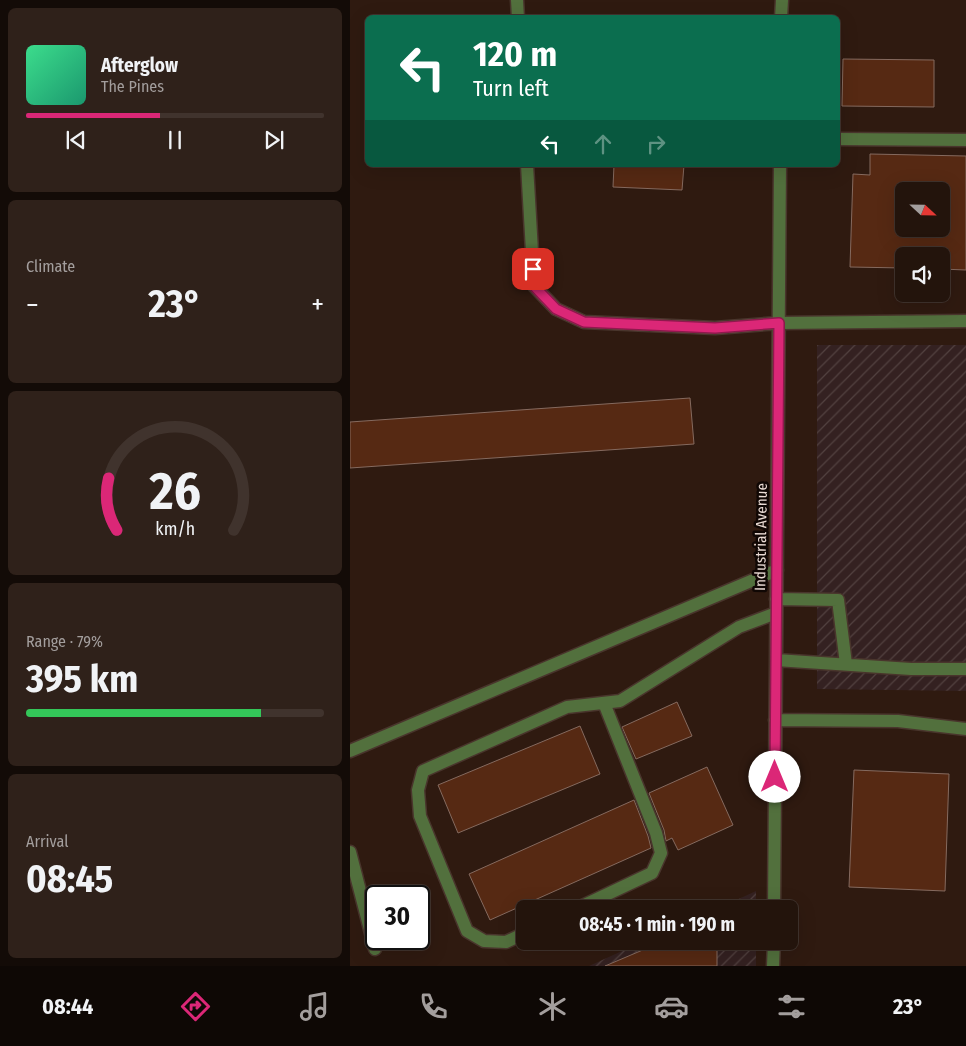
<!DOCTYPE html>
<html lang="en">
<head>
<meta charset="utf-8">
<style>
	:root { --surface:#23140c; --page:#2f211a; --text:#f1f3f6; --muted:#a39e9d; --line:#40332d; --accent:#db2777 }
	body { margin:0; font-family:"Fira Sans Condensed",sans-serif; background:var(--page); color:var(--text); height:100vh; display:flex; flex-direction:column; font-size:19px; white-space:nowrap }
	* { box-sizing:border-box; margin:0 }
	p { font-size:16px; color:var(--muted) }
	.icon { flex:none; width:28px; height:28px; fill:none; stroke:currentColor; stroke-width:2; stroke-linecap:round; stroke-linejoin:round }
	.map { position:relative; flex:1; overflow:hidden }
	.drawer { display:flex; flex-direction:column; gap:8px; padding:8px; background:#130b07; width:350px }
	.drawer>* { flex:none }
	.hud { position:absolute; left:15px; top:15px; width:475px; height:152px; border-radius:8px; box-shadow:0 5px 20px #0002,0 0 0 1px var(--line); background:#0b6e4f; color:#fff; overflow:hidden }
	.needle { width:32px; rotate:112deg }
	.fabs { position:absolute; left:545px; top:182px; display:grid; gap:10px }
	.fabs a { display:grid; place-items:center; width:55px; height:55px; border-radius:8px; background:var(--surface); box-shadow:0 5px 20px #0002,0 0 0 1px var(--line); font-size:25px }
	.speed { position:absolute; left:15px; top:885px; display:flex; gap:10px; font-size:25px; font-weight:700; text-align:center }
	.speed>* { display:grid; place-content:center; width:65px; height:65px; border-radius:50%; background:var(--surface); box-shadow:0 5px 20px #0002,0 0 0 1px var(--line); line-height:1 }
	.speed .limit { border:2px solid #111; border-radius:8px; background:#fff; color:#111 }
	.pin { position:absolute; display:grid; place-items:center; width:42px; height:42px; color:#fff; margin:-21px; border-radius:10px; box-shadow:0 2px 8px #0006 }
	.me { position:absolute; width:55px; margin:-28px; rotate:0deg; stroke-linejoin:round; filter:drop-shadow(0 0 4px #0008) }
	.turn { display:flex; align-items:center; gap:18px; height:105px; padding:0 25px; font-size:22px }
	.turn .icon { width:65px; height:65px; stroke-width:2.5 }
	.turn b { display:block; font-size:35px; line-height:42px }
	.lanes { display:flex; align-items:center; height:48px; padding:0 25px; background:#0003; justify-content:center; gap:25px; direction:ltr }
	.lanes .off { opacity:.35 }
	.big { font-size:38px; font-weight:700; line-height:1.1 }
	.drawer .tile { flex:1; display:flex; flex-direction:column; justify-content:center; gap:8px; min-width:0; padding:0 18px; border-radius:8px; background:var(--page) }
	.drawer .dial { align-items:center; gap:0 }
	.dial svg { height:130px; overflow:visible; fill:none; stroke:var(--line); stroke-width:7; stroke-linecap:round; text-anchor:middle }
	.dial text { fill:var(--text); stroke:none }
	.song { display:flex; align-items:center; gap:15px }
	.cover { width:60px; height:60px; border-radius:8px; background:linear-gradient(135deg,hsl(150 70% 55%),hsl(160 70% 35%)) }
	.played { height:5px; border-radius:2px; background:linear-gradient(90deg,var(--accent) 45%,var(--line) 45%) }
	.keys { display:flex; justify-content:space-around; direction:ltr }
	.heat { display:flex; justify-content:space-between; align-items:center; font-size:28px; direction:ltr }
	.charge { height:8px; border-radius:4px; background:linear-gradient(90deg,#34c759 79%,var(--line) 0) }
	.trip { position:absolute; left:166px; top:900px; width:282px; height:50px; border-radius:8px; background:var(--surface); box-shadow:0 5px 20px #0002,0 0 0 1px var(--line); font-weight:700; line-height:50px; text-align:center }
	.tabs { display:flex; height:80px; justify-content:space-around; align-items:center; background:#0e0805; color:var(--muted) }
	.tabs .icon { width:35px; height:35px }
	.tabs .selected { color:var(--accent) }
	.tabs b { font-size:22px; color:var(--text) }
	main { display:flex; flex:1; min-height:0 }
	.map>svg:first-child { display:block }
</style>
</head>
<body>
<main>
<section class="drawer">
<div class="tile">
<div class="song"><i class="cover"></i><div><b>Afterglow</b><p>The Pines</p></div></div>
<div class="played"></div>
<div class="keys"><svg class="icon" aria-label="previous" viewBox="0 0 24 24"><path d="M18 5L8 12l10 7zM5 5v14"/></svg><svg class="icon" aria-label="pause" viewBox="0 0 24 24"><path d="M8 5v14M16 5v14"/></svg><svg class="icon" aria-label="next" viewBox="0 0 24 24"><path d="M6 5l10 7-10 7zM19 5v14"/></svg></div>
</div>
<div class="tile"><p>Climate</p>
<div class="heat"><a>−</a><b class="big">23°</b><a>+</a></div>
</div>
<div class="tile dial"><svg viewBox="0 0 100 80">
<path d="M14 69A42 42 0 1 1 86 69"/>
<path d="M14 69A42 42 0 0 1 9 37" stroke="#db2777"/>
<text x="50" y="56" font-size="32" font-weight="700">26</text>
<text x="50" y="72" font-size="11">km/h</text>
</svg></div>
<div class="tile"><p>Range · 79%</p><b class="big">395 km</b><div class="charge"></div></div>
<div class="tile"><p>Arrival</p><b class="big">08:45</b></div>
</section>
<div class="map">
<svg width="616" height="966" viewBox="0 0 616 966">
	<defs>
		<pattern id="industrial-furrows" width="10" height="10" patternUnits="userSpaceOnUse" patternTransform="scale(1.25)"><rect width="10" height="10" fill="#342121"/><path d="M-1 1l2-2M0 10L10 0M9 11l2-2" fill="none" stroke="#524140"/></pattern>
	</defs>
	<rect width="100%" height="100%" fill="#2f1a10"/>
	<path fill="url(#industrial-furrows)" d="M 467,345 L 616,345 L 616,691 L 467,689 Z
		M 406,891 L 406,909 L 367,909 Z
		M 294,941 L 406,941 L 406,966 L 239,966 Z"/>
	<path fill="#562913" stroke="#856a5f" fill-rule="evenodd" d="M 493,59 L 584,60 L 584,107 L 492,106 Z
		M 520,154 L 616,156 L 616,270 L 591,269 L 591,256 L 554,256 L 554,268 L 500,267 L 503,174 L 520,175 ZM 554,191 L 591,191 L 591,229 L 554,229 Z
		M 264,165 L 334,165 L 332,190 L 263,187 Z
		M 340,398 L 344,444 L 0,468 L 0,422 Z
		M 327,702 L 342,736 L 286,759 L 272,727 Z
		M 230,726 L 250,774 L 108,833 L 88,785 Z
		M 357,767 L 383,825 L 328,850 L 322,838 L 316,841 L 314,830 L 299,793 Z
		M 504,770 L 599,774 L 595,891 L 499,887 Z
		M 284,800 L 298,836 L 301,848 L 140,920 L 119,874 Z
		M 314,941 L 367,941 L 367,966 L 255,966 Z"/>
	<g fill="none" stroke-linecap="round" stroke-linejoin="round">
		<g stroke="#49352c" stroke-width="15">
			<path id="minor" d="M 167,0 L 168,18
				M 431,18 L 432,0
				M 488,139 L 616,140
				M 177,165 L 184,286 L 206,309 L 234,322 L 365,328 L 429,323 L 616,321
				M 426,599 L 488,600 L 496,664
				M 426,660 L 561,669 L 616,669
				M 425,720 L 548,721 L 616,729
				M 0,751 L 427,570
				M 0,852 L 25,949
				M 226,909 L 302,873 L 311,853 L 306,833 L 254,703
				M 424,909 L 430,165
				M 175,933 L 156,942 L 134,941 L 117,931 L 70,816 L 68,790 L 73,771 L 217,707 L 270,701 L 389,627 L 426,613
				M 423,966 L 424,941"/>
		</g>
		<use href="#minor" stroke="#52703d" stroke-width="12"/>
	</g>
	<g fill="none" stroke-linecap="round" stroke-linejoin="round">
		<g stroke="#8e194d" stroke-width="12">
			<path id="route" d="M 183,269 L 184,286 L 206,309 L 234,322 L 365,328 L 429,323 L 425,777"/>
		</g>
		<use href="#route" stroke="#db2777" stroke-width="9"/>
	</g>
	<g text-anchor="middle" dominant-baseline="central" stroke-width="5" stroke-linejoin="round" paint-order="stroke">
		<g font-size="15" fill="#ebdcd5" stroke="#100704">
			<text transform="translate(411 537) rotate(-89)">Industrial Avenue</text>
		</g>
	</g>
</svg>
<div class="fabs">
<a><svg class="needle" viewBox="-14 -14 28 28"><path d="M0-13l5 13h-10z" fill="#e53935"/><path d="M0 13l5-13h-10z" fill="#a39e9d"/></svg></a>
<a><svg class="icon" aria-label="sound" viewBox="0 0 24 24"><path d="M4 9h4l5-4v14l-5-4H4zM17 9q2 3 0 6"/></svg></a>
</div>
<div class="speed"><div class="limit">30</div></div>
<div class="pin" style="left:183px;top:269px;background:#d93025"><svg class="icon" aria-label="arrive" viewBox="0 0 24 24"><path d="M6 21V4h12l-3 4 3 4H6"/></svg></div>
<svg class="me" style="left:425px;top:777px" viewBox="-20 -20 40 40"><circle r="19" fill="#fff"/><path d="M0-13L10 11 0 6-10 11z" fill="#db2777"/></svg>
<div class="trip">08:45 · 1 min · 190 m</div>
<div class="hud">
<div class="turn"><svg class="icon" aria-label="left" viewBox="0 0 24 24"><path d="M17 20v-9H6M10 6l-5 5 5 5"/></svg><div><b>120 m</b>Turn left</div></div>
<div class="lanes"><svg class="icon" aria-label="left" viewBox="0 0 24 24"><path d="M17 20v-9H6M10 6l-5 5 5 5"/></svg><svg class="icon off" aria-label="ahead" viewBox="0 0 24 24"><path d="M12 20V5M6 11l6-6 6 6"/></svg><svg class="icon off" aria-label="right" viewBox="0 0 24 24"><path d="M7 20v-9h11M14 6l5 5-5 5"/></svg></div>
</div>
</div>
</main>
<nav class="tabs">
<b>08:44</b>
<svg class="icon selected" aria-label="directions" viewBox="0 0 24 24"><path d="M12 3l9 9-9 9-9-9zM9 14v-3h6M13 9l2 2-2 2"/></svg>
<svg class="icon" aria-label="music" viewBox="0 0 24 24"><path d="M9 18V5l10-2v13"/><circle cx="6" cy="18" r="3"/><circle cx="16" cy="16" r="3"/></svg>
<svg class="icon" aria-label="phone" viewBox="0 0 24 24"><path d="M5 4h4l2 5-3 2q2 4 5 5l2-3 5 2v4C11 20 4 13 5 4z"/></svg>
<svg class="icon" aria-label="climate" viewBox="0 0 24 24"><path d="M12 3v18M4 7l16 10M4 17L20 7"/></svg>
<svg class="icon" aria-label="car" viewBox="0 0 24 24"><path d="M5 17H2v-5l4-1 3-4h7l3 4 3 1v5h-3M9 17h6M6 11h13"/><circle cx="7" cy="17" r="2"/><circle cx="17" cy="17" r="2"/></svg>
<svg class="icon" aria-label="filters" viewBox="0 0 24 24"><path d="M4 7h16M4 17h16"/><circle cx="9" cy="7" r="2"/><circle cx="15" cy="17" r="2"/></svg>
<b>23°</b>
</nav>
</body>
</html>
